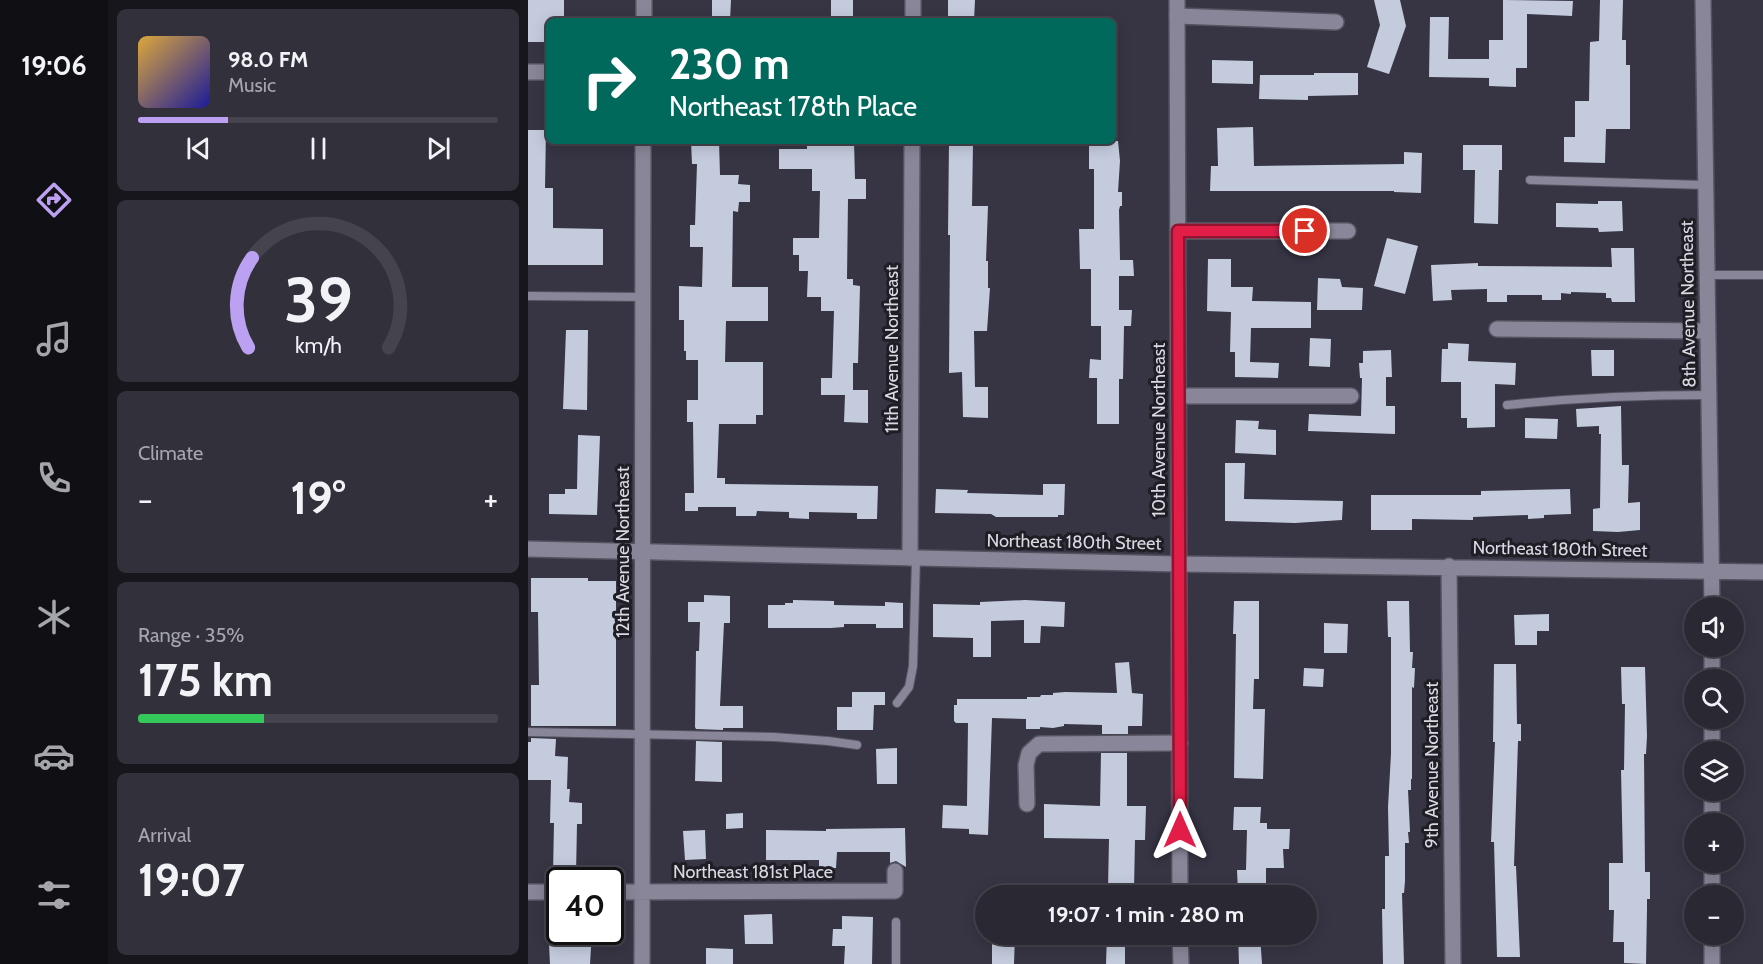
<!DOCTYPE html>
<html lang="en">
<head>
<meta charset="utf-8">
<style>
	:root { --surface:#292833; --page:#31303b; --text:#f1f3f6; --muted:#a5a6ac; --line:#45444e; --accent:#bca0f2 }
	body { margin:0; font-family:Cabin,sans-serif; background:var(--page); color:var(--text); height:100vh; display:flex; flex-direction:column; font-size:22px; white-space:nowrap }
	* { box-sizing:border-box; margin:0 }
	p { font-size:20px; color:var(--muted) }
	.icon { flex:none; width:33px; height:33px; fill:none; stroke:currentColor; stroke-width:2; stroke-linecap:round; stroke-linejoin:round }
	.map { position:relative; flex:1; overflow:hidden }
	.side { display:flex; flex-direction:column; gap:9px; padding:9px; background:#17161c; width:420px }
	.side>* { flex:none }
	.hud { position:absolute; left:18px; top:18px; width:570px; height:126px; border-radius:9px; box-shadow:0 3px 15px #0003,0 0 0 2px var(--line); background:#00695c; color:#fff; overflow:hidden }
	.controls { position:absolute; left:1156px; top:597px; display:grid; gap:12px }
	.controls a { display:grid; place-items:center; width:60px; height:60px; border-radius:50%; background:var(--surface); box-shadow:0 3px 15px #0003,0 0 0 2px var(--line); font-size:30px }
	.speed { position:absolute; left:18px; top:867px; display:flex; gap:12px; font-size:30px; font-weight:700; text-align:center }
	.speed>* { display:grid; place-content:center; width:78px; height:78px; border-radius:50%; background:var(--surface); box-shadow:0 3px 15px #0003,0 0 0 2px var(--line); line-height:1 }
	.speed .limit { border:3px solid #111; border-radius:9px; background:#fff; color:#111 }
	.pin { position:absolute; display:grid; place-items:center; width:51px; height:51px; color:#fff; margin:-26px; border:3px solid #fff; border-radius:50%; box-shadow:0 2px 6px #0007 }
	.me { position:absolute; width:66px; margin:-33px; rotate:0deg; stroke-linejoin:round; filter:drop-shadow(0 0 4px #0008) }
	.turn { display:flex; align-items:center; gap:21px; height:126px; padding:0 24px; font-size:27px }
	.turn .icon { width:78px; height:78px; stroke-width:2.5 }
	.turn b { display:block; font-size:42px; line-height:51px }
	.big { font-size:45px; font-weight:700; line-height:1.1 }
	.side .card { flex:1; display:flex; flex-direction:column; justify-content:center; gap:9px; min-width:0; padding:0 21px; border-radius:9px; background:var(--page) }
	.side .dial { align-items:center; gap:0 }
	.dial svg { height:156px; overflow:visible; fill:none; stroke:var(--line); stroke-width:7; stroke-linecap:round; text-anchor:middle }
	.dial text { fill:var(--text); stroke:none }
	.song { display:flex; align-items:center; gap:18px }
	.cover { width:72px; height:72px; border-radius:9px; background:linear-gradient(135deg,hsl(40 70% 55%),hsl(240 70% 35%)) }
	.played { height:6px; border-radius:3px; background:linear-gradient(90deg,var(--accent) 25%,var(--line) 25%) }
	.keys { display:flex; justify-content:space-around; direction:ltr }
	.heat { display:flex; justify-content:space-between; align-items:center; font-size:33px; direction:ltr }
	.charge { height:9px; border-radius:4px; background:linear-gradient(90deg,#34c759 35%,var(--line) 0) }
	.trip { position:absolute; left:447px; top:885px; width:342px; height:60px; border-radius:30px; background:var(--surface); box-shadow:0 3px 15px #0003,0 0 0 2px var(--line); font-weight:700; line-height:60px; text-align:center }
	main { display:flex; flex:1; min-height:0 }
	.tab-bar { display:flex; flex-direction:column; width:108px; justify-content:space-around; align-items:center; background:#101014; color:var(--muted) }
	.tab-bar .icon { width:42px; height:42px }
	.tab-bar .selected { color:var(--accent) }
	.tab-bar b { font-size:27px; color:var(--text) }
	.map>svg:first-child { display:block }
</style>
</head>
<body>
<main>
<nav class="tab-bar">
<b>19:06</b>
<svg class="icon selected" aria-label="directions" viewBox="0 0 24 24"><path d="M12 3l9 9-9 9-9-9zM9 14v-3h6M13 9l2 2-2 2"/></svg>
<svg class="icon" aria-label="music" viewBox="0 0 24 24"><path d="M9 18V5l10-2v13"/><circle cx="6" cy="18" r="3"/><circle cx="16" cy="16" r="3"/></svg>
<svg class="icon" aria-label="phone" viewBox="0 0 24 24"><path d="M5 4h4l2 5-3 2q2 4 5 5l2-3 5 2v4C11 20 4 13 5 4z"/></svg>
<svg class="icon" aria-label="climate" viewBox="0 0 24 24"><path d="M12 3v18M4 7l16 10M4 17L20 7"/></svg>
<svg class="icon" aria-label="car" viewBox="0 0 24 24"><path d="M5 17H2v-5l4-1 3-4h7l3 4 3 1v5h-3M9 17h6M6 11h13"/><circle cx="7" cy="17" r="2"/><circle cx="17" cy="17" r="2"/></svg>
<svg class="icon" aria-label="filters" viewBox="0 0 24 24"><path d="M4 7h16M4 17h16"/><circle cx="9" cy="7" r="2"/><circle cx="15" cy="17" r="2"/></svg>
</nav>
<section class="side">
<div class="card">
<div class="song"><i class="cover"></i><div><b>98.0 FM</b><p>Music</p></div></div>
<div class="played"></div>
<div class="keys"><svg class="icon" aria-label="previous" viewBox="0 0 24 24"><path d="M18 5L8 12l10 7zM5 5v14"/></svg><svg class="icon" aria-label="pause" viewBox="0 0 24 24"><path d="M8 5v14M16 5v14"/></svg><svg class="icon" aria-label="next" viewBox="0 0 24 24"><path d="M6 5l10 7-10 7zM19 5v14"/></svg></div>
</div>
<div class="card dial"><svg viewBox="0 0 100 80">
<path d="M14 69A42 42 0 1 1 86 69"/>
<path d="M14 69A42 42 0 0 1 16 23" stroke="#bca0f2"/>
<text x="50" y="56" font-size="32" font-weight="700">39</text>
<text x="50" y="72" font-size="11">km/h</text>
</svg></div>
<div class="card"><p>Climate</p>
<div class="heat"><a>−</a><b class="big">19°</b><a>+</a></div>
</div>
<div class="card"><p>Range · 35%</p><b class="big">175 km</b><div class="charge"></div></div>
<div class="card"><p>Arrival</p><b class="big">19:07</b></div>
</section>
<div class="map">
<svg width="1235" height="964" viewBox="0 0 1235 964">
	<rect width="100%" height="100%" fill="#373544"/>
	<path fill="#c3cbdd" d="M 0,0 L 36,0 L 36,21 L 21,21 L 21,42 L 0,42 Z
		M 184,0 L 203,0 L 202,21 L 184,21 Z
		M 303,0 L 325,0 L 325,21 L 303,21 Z
		M 420,0 L 447,0 L 446,21 L 420,21 Z
		M 846,0 L 872,0 L 878,26 L 861,74 L 839,67 L 852,25 Z
		M 975,0 L 1045,1 L 1044,16 L 999,14 L 999,68 L 988,68 L 988,87 L 961,86 L 961,78 L 901,77 L 902,17 L 921,17 L 920,59 L 961,59 L 961,40 L 975,40 Z
		M 1072,0 L 1095,0 L 1094,40 L 1098,40 L 1098,65 L 1102,65 L 1102,129 L 1078,129 L 1077,163 L 1036,162 L 1036,137 L 1047,137 L 1047,101 L 1061,101 L 1062,42 L 1071,41 Z
		M 684,60 L 725,61 L 725,84 L 684,83 Z
		M 786,73 L 830,73 L 830,95 L 780,96 L 780,100 L 731,99 L 732,75 L 786,75 Z
		M 725,127 L 726,166 L 876,164 L 876,152 L 894,153 L 893,193 L 866,192 L 866,191 L 682,191 L 683,166 L 690,166 L 689,128 Z
		M 0,130 L 18,130 L 17,188 L 25,188 L 25,228 L 75,229 L 75,265 L 0,265 Z
		M 163,141 L 191,141 L 192,175 L 211,175 L 210,184 L 222,185 L 222,202 L 211,202 L 210,212 L 205,211 L 204,287 L 240,287 L 240,321 L 198,321 L 197,362 L 235,362 L 235,415 L 228,415 L 228,424 L 191,424 L 189,478 L 197,478 L 197,484 L 350,486 L 349,519 L 329,519 L 329,513 L 281,512 L 281,519 L 261,518 L 261,512 L 229,511 L 228,516 L 208,516 L 208,507 L 170,507 L 170,511 L 157,511 L 157,493 L 166,493 L 165,422 L 159,422 L 159,400 L 170,400 L 170,360 L 158,360 L 158,351 L 156,351 L 156,320 L 151,320 L 151,286 L 174,287 L 175,247 L 162,247 L 162,225 L 167,225 L 169,164 L 164,164 Z
		M 279,141 L 326,141 L 327,179 L 338,179 L 338,199 L 320,199 L 319,279 L 325,279 L 325,285 L 332,286 L 330,363 L 325,363 L 325,390 L 340,390 L 340,423 L 316,422 L 317,395 L 293,395 L 293,378 L 304,378 L 306,311 L 293,311 L 293,297 L 279,297 L 280,271 L 271,271 L 271,255 L 265,255 L 265,238 L 291,238 L 292,191 L 284,191 L 284,169 L 251,169 L 251,149 L 279,149 Z
		M 561,141 L 590,141 L 592,161 L 590,192 L 594,192 L 594,206 L 592,206 L 591,210 L 592,260 L 605,260 L 606,276 L 591,276 L 591,310 L 604,310 L 603,326 L 596,326 L 595,379 L 591,379 L 591,424 L 569,424 L 569,378 L 561,378 L 562,359 L 573,360 L 573,326 L 563,326 L 563,269 L 552,269 L 551,229 L 566,229 L 566,169 L 561,169 Z
		M 421,142 L 445,143 L 444,206 L 460,206 L 458,261 L 460,261 L 460,288 L 462,288 L 459,331 L 446,331 L 447,387 L 460,387 L 460,418 L 435,417 L 434,372 L 421,373 L 422,235 L 420,235 Z
		M 935,145 L 974,145 L 974,170 L 971,170 L 970,224 L 946,223 L 947,170 L 935,170 Z
		M 1070,201 L 1094,201 L 1095,231 L 1071,232 L 1070,228 L 1028,227 L 1028,203 L 1070,204 Z
		M 859,238 L 890,246 L 877,294 L 846,286 Z
		M 1083,248 L 1106,248 L 1107,302 L 1084,302 L 1083,298 L 1078,298 L 1078,293 L 1043,292 L 1043,294 L 1033,293 L 1033,300 L 1014,300 L 1014,295 L 979,295 L 979,302 L 959,302 L 959,289 L 923,290 L 924,300 L 905,301 L 903,265 L 950,263 L 950,266 L 1084,267 Z
		M 680,259 L 703,259 L 703,287 L 725,287 L 724,301 L 783,302 L 783,328 L 723,328 L 722,362 L 751,363 L 750,378 L 707,377 L 707,352 L 702,352 L 703,312 L 679,311 Z
		M 790,278 L 812,279 L 814,287 L 835,288 L 834,310 L 789,310 Z
		M 38,330 L 60,330 L 59,410 L 35,409 Z
		M 782,338 L 803,339 L 802,367 L 781,366 Z
		M 920,343 L 941,344 L 940,361 L 988,363 L 987,385 L 967,384 L 967,427 L 939,428 L 939,418 L 933,418 L 933,382 L 913,382 L 914,349 L 920,349 Z
		M 863,350 L 864,377 L 858,377 L 858,406 L 867,406 L 867,434 L 780,431 L 781,414 L 833,416 L 834,378 L 832,378 L 831,363 L 835,363 L 835,351 Z
		M 1063,350 L 1086,350 L 1086,376 L 1064,376 Z
		M 1093,406 L 1094,465 L 1101,465 L 1100,503 L 1112,502 L 1112,530 L 1090,532 L 1065,531 L 1065,509 L 1072,508 L 1073,434 L 1071,434 L 1071,426 L 1049,427 L 1048,409 Z
		M 997,418 L 1030,419 L 1029,439 L 997,438 Z
		M 708,420 L 731,421 L 730,429 L 748,430 L 748,455 L 707,453 Z
		M 50,435 L 72,436 L 69,515 L 21,514 L 21,494 L 37,494 L 37,489 L 49,489 Z
		M 697,463 L 717,463 L 716,499 L 815,501 L 814,520 L 767,523 L 697,521 Z
		M 515,484 L 537,484 L 536,515 L 530,515 L 530,517 L 468,517 L 463,514 L 407,513 L 408,489 L 440,490 L 439,493 L 515,495 Z
		M 1042,489 L 1043,514 L 1016,515 L 1016,518 L 1000,519 L 1000,515 L 945,517 L 945,520 L 884,519 L 884,530 L 843,530 L 843,495 L 953,495 L 953,491 Z
		M 3,578 L 60,578 L 60,581 L 88,581 L 88,726 L 3,726 L 3,685 L 11,685 L 10,612 L 3,612 Z
		M 176,595 L 202,596 L 202,623 L 196,623 L 192,706 L 215,706 L 215,728 L 195,728 L 195,730 L 168,729 L 167,727 L 168,651 L 171,651 L 172,622 L 160,622 L 160,602 L 176,602 Z
		M 265,600 L 306,601 L 306,605 L 357,606 L 357,602 L 375,603 L 375,628 L 348,628 L 348,624 L 316,624 L 316,627 L 303,628 L 240,628 L 240,605 L 257,605 L 257,603 L 265,603 Z
		M 497,600 L 537,602 L 536,627 L 513,626 L 512,643 L 496,643 L 496,620 L 463,621 L 463,657 L 445,657 L 445,638 L 405,637 L 405,604 L 452,605 L 452,602 Z
		M 706,601 L 731,601 L 731,679 L 726,679 L 725,709 L 737,709 L 735,779 L 706,778 L 708,634 L 705,634 Z
		M 859,601 L 881,601 L 882,652 L 885,652 L 884,668 L 887,668 L 886,688 L 884,687 L 884,779 L 883,779 L 883,790 L 880,790 L 882,832 L 880,832 L 881,843 L 877,843 L 877,881 L 876,893 L 874,893 L 876,964 L 855,964 L 854,909 L 857,909 L 857,856 L 861,856 L 860,807 L 863,754 L 863,637 L 860,637 Z
		M 1021,614 L 1021,631 L 1009,631 L 1009,645 L 987,645 L 986,615 Z
		M 796,623 L 820,624 L 819,653 L 796,653 Z
		M 601,662 L 604,693 L 615,694 L 614,726 L 600,726 L 600,734 L 574,734 L 574,725 L 536,724 L 536,726 L 525,728 L 512,727 L 512,729 L 498,729 L 498,719 L 464,718 L 460,835 L 441,834 L 441,829 L 414,828 L 415,805 L 439,806 L 440,723 L 428,723 L 426,721 L 426,705 L 429,705 L 429,699 L 499,699 L 499,697 L 512,697 L 513,695 L 525,695 L 525,693 L 537,692 L 589,693 L 587,663 Z
		M 966,664 L 988,664 L 989,724 L 993,724 L 993,741 L 990,741 L 986,866 L 988,866 L 992,957 L 969,957 L 966,842 L 963,842 L 967,742 L 965,742 Z
		M 1093,667 L 1117,667 L 1119,736 L 1118,754 L 1116,754 L 1117,872 L 1122,872 L 1122,899 L 1119,899 L 1119,910 L 1118,964 L 1096,963 L 1096,942 L 1085,942 L 1086,910 L 1081,910 L 1081,863 L 1095,863 L 1093,770 L 1096,770 L 1097,704 L 1094,704 Z
		M 776,668 L 796,669 L 795,687 L 775,686 Z
		M 324,692 L 357,692 L 357,705 L 346,705 L 345,730 L 309,730 L 309,707 L 324,707 Z
		M 3,738 L 28,739 L 27,756 L 40,757 L 39,789 L 42,789 L 41,802 L 54,803 L 54,824 L 49,824 L 48,874 L 25,874 L 26,823 L 22,823 L 23,780 L 0,780 L 0,742 L 3,742 Z
		M 168,741 L 194,742 L 194,782 L 167,781 Z
		M 369,748 L 369,784 L 349,784 L 348,749 Z
		M 573,753 L 599,753 L 599,806 L 618,806 L 617,840 L 607,840 L 606,890 L 580,889 L 581,839 L 516,838 L 516,804 L 572,806 Z
		M 706,807 L 733,807 L 732,823 L 739,823 L 739,829 L 762,829 L 761,849 L 755,849 L 756,868 L 738,868 L 738,892 L 710,892 L 709,870 L 718,870 L 719,830 L 705,830 Z
		M 215,813 L 215,828 L 198,829 L 198,814 Z
		M 377,828 L 378,867 L 368,861 L 362,863 L 362,852 L 309,852 L 308,868 L 291,868 L 291,860 L 238,860 L 238,830 L 298,831 L 298,829 Z
		M 177,830 L 178,859 L 157,860 L 155,831 Z
		M 244,914 L 245,944 L 217,944 L 216,915 Z
		M 314,916 L 345,917 L 344,964 L 316,964 L 317,946 L 304,946 L 305,929 L 314,929 Z
		M 50,932 L 64,932 L 62,964 L 22,964 L 21,944 L 50,944 Z
		M 464,934 L 487,934 L 486,964 L 464,964 Z
		M 579,934 L 597,934 L 597,964 L 578,964 Z
		M 710,934 L 732,934 L 734,964 L 711,964 Z
		M 178,948 L 205,949 L 205,964 L 178,964 Z"/>
	<g fill="none" stroke-linecap="round" stroke-linejoin="round">
		<g stroke="#53525f" stroke-width="10">
			<path id="lane" d="M 1002,180 L 1177,185
				M 1179,275 L 1235,275
				M 0,296 L 115,297
				M 979,405 C 1046,398 1113,395 1181,395
				M 369,703 L 381,687 L 385,666 L 388,558
				M 0,732 L 246,737 L 300,741 L 329,745
				M 368,922 L 368,964"/>
		</g>
		<g stroke="#53525f" stroke-width="18">
			<path id="street" d="M 116,0 L 116,21
				M 1175,0 L 1184,608
				M 649,16 L 808,22
				M 385,21 L 385,0
				M 0,72 L 21,72
				M 650,231 L 820,231
				M 969,329 L 1179,331
				M 651,396 L 823,396
				M 382,558 L 384,141
				M 650,564 L 1235,572
				M 921,566 L 925,964
				M 1184,646 L 1184,680
				M 1184,718 L 1184,752
				M 1184,790 L 1184,824
				M 499,804 L 498,765 L 501,753 L 511,744 L 652,743
				M 1184,862 L 1184,896
				M 0,892 L 32,892
				M 82,892 L 367,891 L 367,871
				M 1184,934 L 1184,964
				M 114,964 L 115,141"/>
		</g>
		<g stroke="#53525f" stroke-width="18">
			<path id="secondary" d="M 649,0 L 652,896
				M 0,549 L 650,564
				M 652,934 L 653,964"/>
		</g>
		<use href="#lane" stroke="#888698" stroke-width="8"/>
		<use href="#street" stroke="#888698" stroke-width="15"/>
		<use href="#secondary" stroke="#888698" stroke-width="15"/>
	</g>
	<g fill="none" stroke-linecap="round" stroke-linejoin="round">
		<g stroke="#92132f" stroke-width="15">
			<path id="route" d="M 652,830 L 650,231 L 777,231"/>
		</g>
		<use href="#route" stroke="#e11d48" stroke-width="10"/>
	</g>
	<g text-anchor="middle" dominant-baseline="central" stroke-width="6" stroke-linejoin="round" paint-order="stroke">
		<g font-size="18" fill="#dad9e3" stroke="#1f1e25">
			<text transform="translate(1160 304) rotate(-91)">8th Avenue Northeast</text>
			<text transform="translate(364 349) rotate(-90)">11th Avenue Northeast</text>
			<text transform="translate(631 430) rotate(-90)">10th Avenue Northeast</text>
			<text transform="translate(546 542) rotate(1)">Northeast 180th Street</text>
			<text transform="translate(1032 549) rotate(1)">Northeast 180th Street</text>
			<text transform="translate(95 552) rotate(-90)">12th Avenue Northeast</text>
			<text transform="translate(904 765) rotate(-90)">9th Avenue Northeast</text>
			<text x="225" y="872">Northeast 181st Place</text>
		</g>
	</g>
</svg>
<div class="controls">
<a><svg class="icon" aria-label="sound" viewBox="0 0 24 24"><path d="M4 9h4l5-4v14l-5-4H4zM17 9q2 3 0 6"/></svg></a>
<a><svg class="icon" aria-label="search" viewBox="0 0 24 24"><circle cx="10" cy="10" r="6"/><path d="M15 15l6 6"/></svg></a>
<a><svg class="icon" aria-label="layers" viewBox="0 0 24 24"><path d="M12 4l9 5-9 5-9-5zM3 14l9 5 9-5"/></svg></a>
<a>+</a>
<a>−</a>
</div>
<div class="speed"><div class="limit">40</div></div>
<div class="pin" style="left:777px;top:231px;background:#d93025"><svg class="icon" aria-label="arrive" viewBox="0 0 24 24"><path d="M6 21V4h12l-3 4 3 4H6"/></svg></div>
<svg class="me" style="left:652px;top:830px" viewBox="-20 -20 40 40"><path d="M0-17L14 15 0 8-14 15z" fill="#e11d48" stroke="#fff" stroke-width="4"/></svg>
<div class="trip">19:07 · 1 min · 280 m</div>
<div class="hud">
<div class="turn"><svg class="icon" aria-label="right" viewBox="0 0 24 24"><path d="M7 20v-9h11M14 6l5 5-5 5"/></svg><div><b>230 m</b>Northeast 178th Place</div></div>
</div>
</div>
</main>
</body>
</html>
